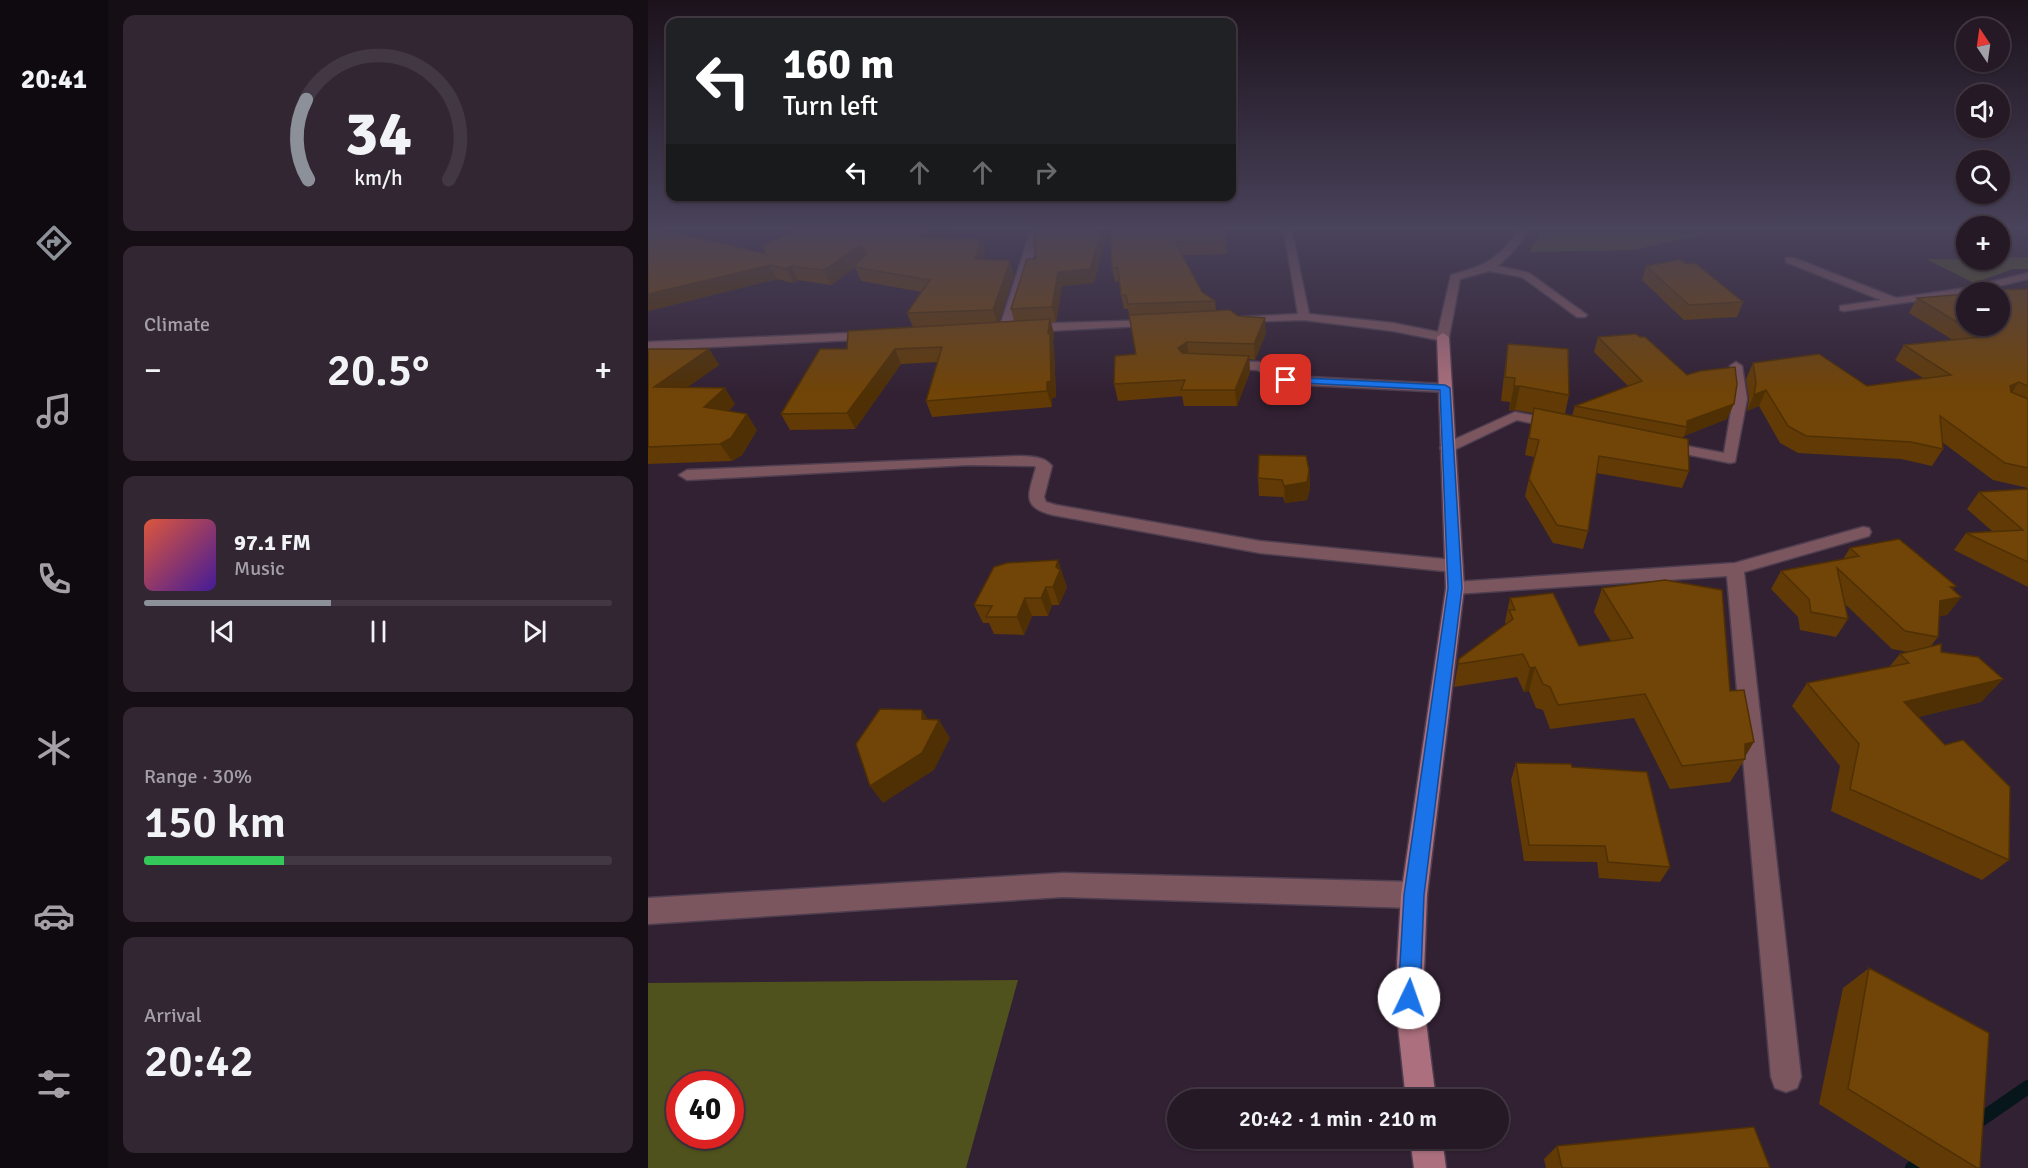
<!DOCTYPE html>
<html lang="en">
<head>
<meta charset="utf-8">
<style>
	:root { --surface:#261926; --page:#322632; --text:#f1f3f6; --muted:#a4a0a7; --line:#423843; --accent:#8c9099 }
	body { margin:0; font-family:Signika,sans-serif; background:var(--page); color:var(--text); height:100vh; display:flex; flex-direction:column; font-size:22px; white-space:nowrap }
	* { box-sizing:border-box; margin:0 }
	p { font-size:20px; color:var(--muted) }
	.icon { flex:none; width:33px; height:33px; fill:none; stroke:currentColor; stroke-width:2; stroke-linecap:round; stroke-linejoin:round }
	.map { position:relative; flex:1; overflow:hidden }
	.side { display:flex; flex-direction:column; gap:15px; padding:15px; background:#150e15; width:540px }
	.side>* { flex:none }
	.guide { position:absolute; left:18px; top:18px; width:570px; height:183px; border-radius:12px; box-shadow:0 2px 4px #0004,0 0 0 2px var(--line); background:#202124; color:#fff; overflow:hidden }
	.needle { width:39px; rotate:347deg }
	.tools { position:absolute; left:1308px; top:18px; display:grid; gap:12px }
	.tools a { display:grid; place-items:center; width:54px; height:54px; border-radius:50%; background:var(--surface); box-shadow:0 2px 4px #0004,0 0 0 2px var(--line); font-size:30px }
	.speed { position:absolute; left:18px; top:1071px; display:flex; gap:12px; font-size:30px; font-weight:700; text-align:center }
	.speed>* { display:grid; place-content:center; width:78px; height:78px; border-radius:50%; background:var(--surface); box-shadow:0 2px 4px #0004,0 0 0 2px var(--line); line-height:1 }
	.speed .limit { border:9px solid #d22; background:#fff; color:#111 }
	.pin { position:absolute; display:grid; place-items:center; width:51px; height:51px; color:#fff; margin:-26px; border-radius:12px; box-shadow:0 3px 9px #0006 }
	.me { position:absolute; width:66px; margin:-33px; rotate:3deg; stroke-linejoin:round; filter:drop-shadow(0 0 4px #0008) }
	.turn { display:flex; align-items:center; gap:21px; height:126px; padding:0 18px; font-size:27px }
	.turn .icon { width:78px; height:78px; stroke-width:2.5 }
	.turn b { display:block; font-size:42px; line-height:51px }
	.lanes { display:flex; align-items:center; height:57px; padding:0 18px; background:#0003; justify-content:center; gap:30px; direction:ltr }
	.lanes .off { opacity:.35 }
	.big { font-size:45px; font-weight:600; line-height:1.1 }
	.side .widget { flex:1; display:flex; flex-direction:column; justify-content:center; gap:9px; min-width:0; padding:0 21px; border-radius:12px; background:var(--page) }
	.side .dial { align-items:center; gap:0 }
	.dial svg { height:156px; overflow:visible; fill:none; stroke:var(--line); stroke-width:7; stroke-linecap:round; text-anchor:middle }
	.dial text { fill:var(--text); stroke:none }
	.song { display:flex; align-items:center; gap:18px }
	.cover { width:72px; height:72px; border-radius:9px; background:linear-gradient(135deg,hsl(10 70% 55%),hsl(260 70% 35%)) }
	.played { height:6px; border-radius:3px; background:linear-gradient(90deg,var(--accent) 40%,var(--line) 40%) }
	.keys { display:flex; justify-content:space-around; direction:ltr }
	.heat { display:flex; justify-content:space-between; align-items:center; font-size:33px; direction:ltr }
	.charge { height:9px; border-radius:4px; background:linear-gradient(90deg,#34c759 30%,var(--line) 0) }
	.trip { position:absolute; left:519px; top:1089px; width:342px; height:60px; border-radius:30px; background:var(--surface); box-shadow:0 2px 4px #0004,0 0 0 2px var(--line); font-weight:600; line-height:60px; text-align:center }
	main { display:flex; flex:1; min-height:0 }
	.dock { display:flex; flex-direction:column; width:108px; justify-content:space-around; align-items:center; background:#0f0a0f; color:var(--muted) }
	.dock .icon { width:42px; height:42px }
	.dock .on { color:var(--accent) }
	.dock b { font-size:27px; color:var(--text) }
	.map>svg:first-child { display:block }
</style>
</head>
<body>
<main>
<nav class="dock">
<b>20:41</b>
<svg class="icon on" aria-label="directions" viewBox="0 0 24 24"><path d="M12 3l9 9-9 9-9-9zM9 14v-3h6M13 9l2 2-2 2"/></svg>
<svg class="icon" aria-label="music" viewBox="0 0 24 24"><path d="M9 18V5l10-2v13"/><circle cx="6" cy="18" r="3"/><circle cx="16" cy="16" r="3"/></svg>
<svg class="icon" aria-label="phone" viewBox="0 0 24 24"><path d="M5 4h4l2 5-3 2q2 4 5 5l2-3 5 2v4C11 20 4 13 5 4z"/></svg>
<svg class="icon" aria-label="climate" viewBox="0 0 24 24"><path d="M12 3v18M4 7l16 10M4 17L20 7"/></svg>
<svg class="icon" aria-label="car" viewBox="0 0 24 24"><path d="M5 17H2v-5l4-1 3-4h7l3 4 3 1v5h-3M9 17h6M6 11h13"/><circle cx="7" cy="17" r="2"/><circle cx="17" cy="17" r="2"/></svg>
<svg class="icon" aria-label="filters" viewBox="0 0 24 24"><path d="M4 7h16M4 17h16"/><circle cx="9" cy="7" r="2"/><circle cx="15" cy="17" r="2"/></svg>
</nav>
<section class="side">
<div class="widget dial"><svg viewBox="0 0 100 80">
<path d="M14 69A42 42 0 1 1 86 69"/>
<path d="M14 69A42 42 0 0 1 13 28" stroke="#8c9099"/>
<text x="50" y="56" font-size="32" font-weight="700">34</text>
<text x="50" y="72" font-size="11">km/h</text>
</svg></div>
<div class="widget"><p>Climate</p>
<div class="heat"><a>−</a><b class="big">20.5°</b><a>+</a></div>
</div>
<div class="widget">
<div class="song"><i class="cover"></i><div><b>97.1 FM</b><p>Music</p></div></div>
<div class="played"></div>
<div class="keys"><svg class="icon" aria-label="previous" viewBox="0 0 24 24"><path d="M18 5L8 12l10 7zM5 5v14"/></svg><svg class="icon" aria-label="pause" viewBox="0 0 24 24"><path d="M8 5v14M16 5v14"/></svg><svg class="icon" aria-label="next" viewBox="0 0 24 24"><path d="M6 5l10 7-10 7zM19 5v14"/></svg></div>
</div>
<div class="widget"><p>Range · 30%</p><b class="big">150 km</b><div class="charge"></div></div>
<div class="widget"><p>Arrival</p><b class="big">20:42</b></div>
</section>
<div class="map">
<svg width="1380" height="1168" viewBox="0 0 1380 1168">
	<rect width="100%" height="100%" fill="#322133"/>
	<path fill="#50521d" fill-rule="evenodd" d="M 895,230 L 1067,230 L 1069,232 L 985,250 L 881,252 Z
		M 1380,257 L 1380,269 L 1365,269 L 1326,283 L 1278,259 L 1352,260 L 1352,258 Z
		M 370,980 L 318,1168 L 0,1168 L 0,983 ZM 32,1084 L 82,1084 L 82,1136 L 32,1136 Z"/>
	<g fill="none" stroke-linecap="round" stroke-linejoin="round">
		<path stroke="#06161a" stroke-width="14" d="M 1325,1125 L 1380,1087
			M 1264,1168 L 1277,1159"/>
		<g stroke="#4e3e4f" stroke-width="3">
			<path id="street" d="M 383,230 L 393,230 L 363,329 L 357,333 L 353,331 L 351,329 Z
				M 636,230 L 644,232 L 661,314 L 745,323 L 790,332 L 803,275 C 838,266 850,259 871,230 L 881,230 L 864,253 L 850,266 L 881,273 L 939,315 L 937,317 L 929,317 L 874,277 L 841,271 L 812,279 L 801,337 L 795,341 L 745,331 L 656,320 L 588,322 L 588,318 L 592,317 L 650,314 Z
				M 1138,258 L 1146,258 L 1248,298 L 1318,288 L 1380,273 L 1380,279 L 1318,294 L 1196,311 L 1192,310 L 1192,306 L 1233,300 L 1138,262 Z
				M 508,320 L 514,323 L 512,325 L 379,332 L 373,328 L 379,324 Z
				M 223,332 L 227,333 L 227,339 L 0,350 L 0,342 Z
				M 579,361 L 611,362 L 641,376 L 797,384 L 804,388 L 797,392 L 638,384 L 609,370 L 575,368 L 573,365 L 575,362 Z
				M 1088,362 L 1094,366 L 1099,399 L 1087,462 L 1082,463 L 1012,449 L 1010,446 L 1017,442 L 1076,453 L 1085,399 L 1082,366 Z
				M 867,412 L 912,421 L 914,424 L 907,428 L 869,420 L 804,451 L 794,451 L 792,448 L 794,445 Z
				M 372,456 C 384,457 396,456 404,466 L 396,497 L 398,502 L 408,505 L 612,541 L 806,560 L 812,562 L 815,566 L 812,570 L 806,572 L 612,553 L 405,515 C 372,507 381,494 388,467 L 386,466 L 320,465 L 39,480 L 31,475 L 39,470 Z
				M 1215,527 L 1221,528 L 1223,532 L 1221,536 L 1096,572 L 1153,1077 L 1149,1088 L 1138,1092 L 1127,1088 L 1123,1077 L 1079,576 L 807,594 L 801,592 L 798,588 L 801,584 L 807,582 L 1087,563 Z
				M 415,873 L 766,882 L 775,886 L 779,895 L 775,904 L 766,908 L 415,897 L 0,924 L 0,898 Z"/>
		</g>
		<g stroke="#4e3e4f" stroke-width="3">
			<path id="secondary" d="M 795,333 L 801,337 L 816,588 L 779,895 L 775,998 L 788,1100 L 758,1100 L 747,998 L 753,895 L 798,588 L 789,337 Z
				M 762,1138 L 794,1138 L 798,1168 L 766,1168 Z"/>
		</g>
		<use href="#street" fill="#7c565e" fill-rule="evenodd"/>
		<use href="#secondary" fill="#ac6f7d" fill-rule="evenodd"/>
	</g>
	<path fill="#613a06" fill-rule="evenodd" d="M 146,230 L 307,230 L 295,238 L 337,252 L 335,259 L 366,275 L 351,322 L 366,321 L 363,309 L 379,259 L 446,283 L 414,286 L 408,322 L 403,322 L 406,334 L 405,343 L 406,349 L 408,397 L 404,398 L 404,407 L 284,417 L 278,401 L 290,362 L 253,364 L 207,429 L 142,430 L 133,414 L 199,349 L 265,327 L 259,313 L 274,292 L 213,281 L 207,267 L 183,285 L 150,280 L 145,283 L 129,279 L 0,311 L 118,254 Z
		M 462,230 L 578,230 L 579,254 L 534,255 L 554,292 L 567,301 L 568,311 L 590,316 L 618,333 L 607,360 L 601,359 L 602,372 L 589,406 L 536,406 L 534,396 L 470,401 L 466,384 L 488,354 L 480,309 L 476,309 L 473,295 L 472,281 L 467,282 L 464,268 Z
		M 998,266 L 1095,302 L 1089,317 L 1036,320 L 994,280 Z
		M 1380,289 L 1380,488 L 1345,480 L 1294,442 L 1295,449 L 1284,466 L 1253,459 L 1150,453 L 1132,443 L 1111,406 L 1099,411 L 1101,399 L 1098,379 L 1105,363 L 1219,386 L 1275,378 L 1247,360 L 1256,345 L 1305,340 L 1261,313 L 1269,298 L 1317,294 L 1319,291 ZM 1318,292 L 1352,292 L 1318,326 Z
		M 950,337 L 1079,419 L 1036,436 L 1035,438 L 1041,471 L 1034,488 L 948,473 L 940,531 L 935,549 L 905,543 L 877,496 L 886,457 L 877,455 L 885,413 L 867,410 L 861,411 L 862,402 L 853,401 L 857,367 L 860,344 L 921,395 L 917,414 L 924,416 L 927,406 L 980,386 L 946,352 Z
		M 0,349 L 61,349 L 71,365 L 39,387 L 87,404 L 80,411 L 109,430 L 94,455 L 84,461 L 0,464 Z
		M 661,470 L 662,488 L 659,500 L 637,503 L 635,497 L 611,496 L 610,478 Z
		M 1380,489 L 1380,587 L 1306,550 L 1318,533 L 1344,531 L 1319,509 L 1331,492 Z
		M 1202,548 L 1305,590 L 1313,597 L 1299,615 L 1291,616 L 1290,637 L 1282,647 L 1355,679 L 1333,702 L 1270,717 L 1361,860 L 1334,880 L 1183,811 L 1192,766 L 1144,706 L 1159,683 L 1241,667 L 1252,654 L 1260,652 L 1244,649 L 1197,604 L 1200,619 L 1188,637 L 1152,630 L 1150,617 L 1123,589 L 1133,571 L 1195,559 Z
		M 416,578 L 416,580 L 419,587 L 411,605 L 404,605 L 400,616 L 384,616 L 376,635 L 346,634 L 341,623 L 335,623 L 326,605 Z
		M 954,588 L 1082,691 L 1097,759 L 1082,782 L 1022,789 L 986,718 L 902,729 L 895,710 L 888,708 L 881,691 L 876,692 L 869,677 L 806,687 L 811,659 L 858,624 L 857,622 L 862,598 L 931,646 L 963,641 L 946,612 Z
		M 868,763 L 924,767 L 1022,867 L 1012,882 L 951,878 L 949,862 L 876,861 L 863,780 Z
		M 1221,968 L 1332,1168 L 1272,1168 L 1171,1104 L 1195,988 Z
		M 909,1146 L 1122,1168 L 898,1168 L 896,1159 Z"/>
	<path fill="#4f3005" d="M 282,230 L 307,230 L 276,251 L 271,238 Z
		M 454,230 L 461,230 L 446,283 L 414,286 L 408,322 L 404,307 L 410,272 Z
		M 333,239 L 337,252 L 331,273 L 327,259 Z
		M 212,245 L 218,259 L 183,285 L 176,270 Z
		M 362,261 L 366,275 L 350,325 L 345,310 Z
		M 122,265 L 129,279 L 0,311 L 0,294 Z
		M 143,266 L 150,280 L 145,283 L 138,269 Z
		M 617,318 L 618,333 L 607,360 L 606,344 Z
		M 402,319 L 406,334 L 405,343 L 406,349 L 408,397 L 404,398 L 404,407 L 399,391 L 399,382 L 400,333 Z
		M 539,342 L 541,358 L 533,364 L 530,348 Z
		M 61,349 L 71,365 L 17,403 L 6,387 Z
		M 247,349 L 253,364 L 207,429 L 199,413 Z
		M 601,356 L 602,372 L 589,406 L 587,390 Z
		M 1371,382 L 1360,398 L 1362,386 Z
		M 866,386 L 872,386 L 867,410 L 861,411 Z
		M 77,388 L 87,404 L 67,424 L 56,407 Z
		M 1118,390 L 1111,406 L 1099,411 L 1106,395 Z
		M 1086,404 L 1079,419 L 1036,436 L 1039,427 L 1039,421 Z
		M 99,414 L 109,430 L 94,455 L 84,461 L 72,444 Z
		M 661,470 L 662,488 L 659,500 L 637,503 L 636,486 Z
		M 410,560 L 419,587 L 411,605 L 405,587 Z
		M 1308,586 L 1296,600 L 1313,597 L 1299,615 L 1278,619 L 1302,587 Z
		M 398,587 L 404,605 L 400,616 L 393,598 Z
		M 377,598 L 384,616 L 376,635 L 369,617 Z
		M 887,667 L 881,691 L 876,692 L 882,668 Z
		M 1355,679 L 1333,702 L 1237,725 L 1256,702 Z
		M 274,710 L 285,728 L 291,720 L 302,738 L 286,770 L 235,803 L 222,786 L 274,719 Z
		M 1106,742 L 1095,760 L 1097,744 Z"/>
	<path fill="#714407" stroke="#4f3005" stroke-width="1.5" d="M 0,230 L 19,230 L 118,254 L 114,246 L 146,230 L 282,230 L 271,238 L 333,239 L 327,259 L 362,261 L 345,310 L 259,313 L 282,280 L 206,267 L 219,253 L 212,245 L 176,270 L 143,266 L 138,269 L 122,265 L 0,294 Z
		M 388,230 L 454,230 L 442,269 L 410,272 L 404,307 L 363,309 L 379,259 L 388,259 L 386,237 Z
		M 462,230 L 577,230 L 578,240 L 527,242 L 554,292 L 567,301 L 480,304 L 478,295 L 473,295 L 470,267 L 464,268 Z
		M 1031,260 L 1040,264 L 1047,263 L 1095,302 L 1041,305 L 998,266 Z
		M 1380,289 L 1380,386 L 1371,382 L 1362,386 L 1363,392 L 1380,399 L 1380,468 L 1357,463 L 1292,416 L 1295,449 L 1263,442 L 1158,436 L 1140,426 L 1118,390 L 1106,395 L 1108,383 L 1105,363 L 1171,354 L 1219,386 L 1303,375 L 1256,345 L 1334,337 L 1269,298 L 1318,294 L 1318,326 L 1352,326 L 1352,292 L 1322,292 L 1319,291 Z
		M 582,310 L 590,316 L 617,318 L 606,344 L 539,342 L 530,348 L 534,353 L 601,356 L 587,390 L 533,390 L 537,380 L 466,384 L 467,356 L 488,354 L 481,315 Z
		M 402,319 L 400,333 L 402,334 L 403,381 L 399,382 L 399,391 L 278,401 L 294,347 L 247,349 L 199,413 L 133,414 L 172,349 L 199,349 L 200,331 Z
		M 988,334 L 992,337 L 997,337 L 1039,375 L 1052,371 L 1087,367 L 1089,384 L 1086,404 L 1039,421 L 1039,427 L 927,406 L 994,381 L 950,337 Z
		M 860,344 L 920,349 L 921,395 L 872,386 L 866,386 L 867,378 L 857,377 Z
		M 0,349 L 61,349 L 6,387 L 77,388 L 56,407 L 99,414 L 83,438 L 72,444 L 0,447 Z
		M 886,408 L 1040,439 L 1041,471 L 951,456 L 940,531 L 909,525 L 881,479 L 891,440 L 881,438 Z
		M 611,455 L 658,456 L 661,470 L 659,482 L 636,486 L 634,480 L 610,478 Z
		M 1380,489 L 1380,562 L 1318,533 L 1375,530 L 1331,492 Z
		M 1251,539 L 1308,586 L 1302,587 L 1313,597 L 1292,601 L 1290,637 L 1257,631 L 1189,568 L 1200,619 L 1163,612 L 1161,599 L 1133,571 L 1211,556 L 1202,548 Z
		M 410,560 L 408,567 L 412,570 L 405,587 L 398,587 L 393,598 L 377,598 L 369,617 L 338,617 L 344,606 L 326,605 L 346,567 L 359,563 Z
		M 1017,580 L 1074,590 L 1082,691 L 1096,690 L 1106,742 L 1097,744 L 1097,759 L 1034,766 L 997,694 L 910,705 L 902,687 L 895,684 L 887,667 L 882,668 L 875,654 L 810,664 L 811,659 L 865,619 L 861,610 L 867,610 L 862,598 L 905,593 L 931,646 L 985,638 L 954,588 Z
		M 1293,644 L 1293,652 L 1330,657 L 1355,679 L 1256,702 L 1297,745 L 1315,740 L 1362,787 L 1361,860 L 1202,789 L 1211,744 L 1159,683 L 1261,663 L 1252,654 Z
		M 232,709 L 274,710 L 274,719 L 291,720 L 274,753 L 222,786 L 208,744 Z
		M 868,763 L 923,764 L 924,767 L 999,772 L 1022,867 L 960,862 L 957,846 L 881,845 Z
		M 1221,968 L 1341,1033 L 1332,1168 L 1329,1168 L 1200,1089 Z
		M 1106,1127 L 1122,1168 L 914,1168 L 909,1146 Z"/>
	<linearGradient id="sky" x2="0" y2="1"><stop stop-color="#1c121c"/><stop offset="0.58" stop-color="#49435b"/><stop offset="1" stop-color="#49435b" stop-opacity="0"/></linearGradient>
	<rect width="1380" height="394" fill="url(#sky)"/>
	<path fill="#1a73e8" stroke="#114b97" stroke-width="1.5" d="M 638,377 L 797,385 L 802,388 L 814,588 L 776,895 L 772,998 L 769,1005 L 761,1008 L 754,1005 L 750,998 L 756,895 L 800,588 L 792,390 L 634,382 L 634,378 Z"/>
</svg>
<div class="tools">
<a><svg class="needle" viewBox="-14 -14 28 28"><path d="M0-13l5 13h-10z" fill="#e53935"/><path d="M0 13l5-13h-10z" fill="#a4a0a7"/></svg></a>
<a><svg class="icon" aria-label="sound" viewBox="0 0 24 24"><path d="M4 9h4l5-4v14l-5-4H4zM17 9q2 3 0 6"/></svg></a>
<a><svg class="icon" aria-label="search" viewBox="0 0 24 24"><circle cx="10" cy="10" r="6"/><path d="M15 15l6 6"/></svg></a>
<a>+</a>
<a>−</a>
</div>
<div class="speed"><div class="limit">40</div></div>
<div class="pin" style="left:638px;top:380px;background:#d93025"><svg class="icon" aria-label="arrive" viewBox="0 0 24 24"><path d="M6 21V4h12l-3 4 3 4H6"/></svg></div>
<svg class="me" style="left:761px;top:998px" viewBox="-20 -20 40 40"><circle r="19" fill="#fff"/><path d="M0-13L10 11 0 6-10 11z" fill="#1a73e8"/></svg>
<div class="trip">20:42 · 1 min · 210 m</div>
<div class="guide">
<div class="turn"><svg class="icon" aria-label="left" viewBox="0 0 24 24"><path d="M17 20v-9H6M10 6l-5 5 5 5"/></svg><div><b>160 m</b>Turn left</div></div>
<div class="lanes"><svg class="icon" aria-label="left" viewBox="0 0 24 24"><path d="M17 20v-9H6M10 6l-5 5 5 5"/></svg><svg class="icon off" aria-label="ahead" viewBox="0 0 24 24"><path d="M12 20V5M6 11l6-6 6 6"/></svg><svg class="icon off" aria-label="ahead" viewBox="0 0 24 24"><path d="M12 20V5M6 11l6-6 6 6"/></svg><svg class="icon off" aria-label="right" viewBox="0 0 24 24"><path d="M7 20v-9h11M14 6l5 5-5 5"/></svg></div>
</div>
</div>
</main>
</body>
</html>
